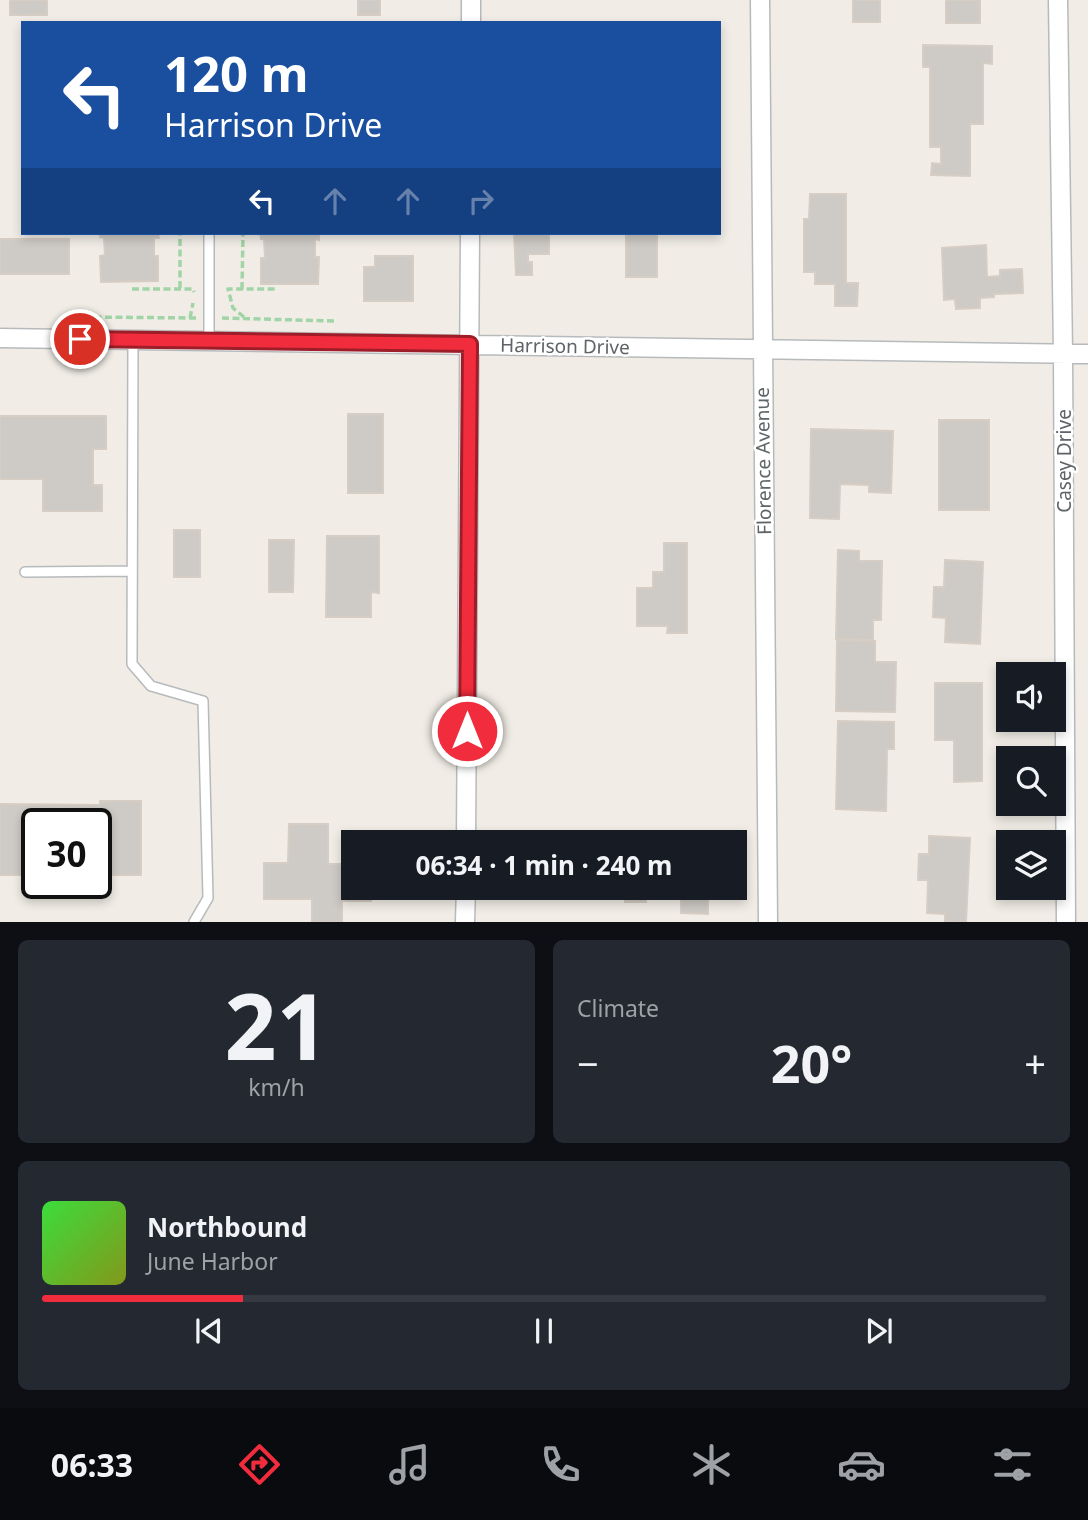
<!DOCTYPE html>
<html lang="en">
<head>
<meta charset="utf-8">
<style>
	:root { --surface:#171b24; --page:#242831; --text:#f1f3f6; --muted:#9ea1a6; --line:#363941; --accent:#f12c3d }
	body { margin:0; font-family:"Noto Sans",sans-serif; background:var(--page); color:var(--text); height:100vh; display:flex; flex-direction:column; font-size:26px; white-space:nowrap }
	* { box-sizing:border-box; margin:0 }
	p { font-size:23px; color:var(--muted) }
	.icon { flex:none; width:38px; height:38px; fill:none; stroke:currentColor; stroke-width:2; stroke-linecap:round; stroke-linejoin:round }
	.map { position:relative; height:922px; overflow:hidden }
	.side { display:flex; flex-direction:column; gap:18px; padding:18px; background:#0d0f14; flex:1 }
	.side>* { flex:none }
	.top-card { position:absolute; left:21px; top:21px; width:700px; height:214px; border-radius:0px; box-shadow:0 4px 10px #0003; background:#1a4fa0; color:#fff; overflow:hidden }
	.buttons { position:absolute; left:996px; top:662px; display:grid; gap:14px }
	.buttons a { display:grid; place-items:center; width:70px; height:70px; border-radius:0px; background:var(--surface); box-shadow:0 4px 10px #0003; font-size:35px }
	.speed { position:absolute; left:21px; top:808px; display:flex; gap:14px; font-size:35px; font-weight:700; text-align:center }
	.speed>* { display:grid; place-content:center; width:91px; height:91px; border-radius:50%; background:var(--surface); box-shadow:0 4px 10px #0003; line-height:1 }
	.speed .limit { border:4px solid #111; border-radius:10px; background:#fff; color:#111 }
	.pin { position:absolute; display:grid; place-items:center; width:60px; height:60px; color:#fff; margin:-30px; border:4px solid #fff; border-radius:50%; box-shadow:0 2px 7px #0007 }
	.me { position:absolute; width:77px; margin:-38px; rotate:0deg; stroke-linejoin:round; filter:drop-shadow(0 0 5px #0008) }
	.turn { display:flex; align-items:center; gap:24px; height:147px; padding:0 28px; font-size:32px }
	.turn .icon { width:91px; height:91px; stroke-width:2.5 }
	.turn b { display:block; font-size:49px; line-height:60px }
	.lanes { display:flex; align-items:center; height:66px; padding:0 28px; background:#0003; justify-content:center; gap:35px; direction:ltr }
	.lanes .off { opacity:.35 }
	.big { font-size:52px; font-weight:700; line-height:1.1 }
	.side .card { flex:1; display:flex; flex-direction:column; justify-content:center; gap:10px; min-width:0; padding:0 24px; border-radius:10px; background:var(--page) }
	.side .dial { align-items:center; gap:0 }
	.dial b { font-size:91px; line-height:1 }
	.song { display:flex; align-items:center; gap:21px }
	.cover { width:84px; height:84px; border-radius:10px; background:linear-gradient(135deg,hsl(120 70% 55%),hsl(70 70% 35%)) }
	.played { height:7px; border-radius:4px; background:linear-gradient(90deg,var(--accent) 20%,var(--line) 20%) }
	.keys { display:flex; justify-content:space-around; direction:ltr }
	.heat { display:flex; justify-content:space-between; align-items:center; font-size:38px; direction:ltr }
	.side .tiles { flex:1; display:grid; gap:18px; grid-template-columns:1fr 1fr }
	.card:last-child { grid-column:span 2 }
	.trip { position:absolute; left:341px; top:830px; width:406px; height:70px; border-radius:0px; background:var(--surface); box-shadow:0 4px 10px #0003; font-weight:700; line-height:70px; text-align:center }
	.tabs { display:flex; height:112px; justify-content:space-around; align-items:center; background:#090b0e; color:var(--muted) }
	.tabs .icon { width:49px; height:49px }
	.tabs .current { color:var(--accent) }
	.tabs b { font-size:32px; color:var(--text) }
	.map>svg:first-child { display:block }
</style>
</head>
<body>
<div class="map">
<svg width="1088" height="922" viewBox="0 0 1088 922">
	<rect width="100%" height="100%" fill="#f1ede6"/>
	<path fill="#cecac5" stroke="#d6cdc4" stroke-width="2" d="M 10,0 L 47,0 L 47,15 L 10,15 Z
		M 358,0 L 380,0 L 380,15 L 358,15 Z
		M 853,0 L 880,0 L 880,22 L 853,22 Z
		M 946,0 L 980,0 L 980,23 L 946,23 Z
		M 923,45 L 992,46 L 992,64 L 983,63 L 983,124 L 970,124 L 970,176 L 931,175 L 932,163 L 941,164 L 941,147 L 930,147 L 930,67 L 923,67 Z
		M 810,194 L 846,194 L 846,283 L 858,283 L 857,306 L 835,306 L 835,284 L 815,284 L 815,272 L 804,272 L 804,219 L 809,219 Z
		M 100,233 L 158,233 L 159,238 L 154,238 L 154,256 L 158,256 L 158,281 L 101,282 L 100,256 L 105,255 L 104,238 L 100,237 Z
		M 260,233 L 319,233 L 319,240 L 315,239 L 315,257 L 319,257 L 318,284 L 261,284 L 261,258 L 265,258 L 264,239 L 261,239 Z
		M 514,233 L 549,233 L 549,254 L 528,254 L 528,262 L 532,262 L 532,275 L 516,275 Z
		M 626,233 L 657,233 L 657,277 L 626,277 Z
		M 0,239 L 69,239 L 69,274 L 0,274 Z
		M 986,245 L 987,277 L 1000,276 L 1000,270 L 1022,269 L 1023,293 L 994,294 L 994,297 L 980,298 L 980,308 L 956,309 L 955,299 L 944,300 L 942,248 Z
		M 375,256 L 413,256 L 413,301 L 364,301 L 364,267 L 375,267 Z
		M 348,414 L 383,414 L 383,493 L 348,493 Z
		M 0,416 L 106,416 L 106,449 L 93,449 L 93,485 L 102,485 L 102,511 L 43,511 L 43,479 L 0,479 Z
		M 939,420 L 989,420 L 989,510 L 939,510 Z
		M 811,429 L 893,431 L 891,493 L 869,492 L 869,485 L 840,484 L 839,519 L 810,518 Z
		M 174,530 L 200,530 L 200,577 L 174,577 Z
		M 327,536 L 379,536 L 379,593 L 371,592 L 371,617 L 326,617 Z
		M 269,540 L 294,540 L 293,592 L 269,592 Z
		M 664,543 L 687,543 L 687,633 L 667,633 L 668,626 L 637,626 L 637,588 L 653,588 L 653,572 L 664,572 Z
		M 838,550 L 859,551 L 859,561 L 882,561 L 881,620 L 873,620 L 873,640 L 836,639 Z
		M 945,560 L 983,562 L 980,644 L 945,642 L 946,618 L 933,617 L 934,587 L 944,587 Z
		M 837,640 L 875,641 L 875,662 L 896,662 L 895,712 L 836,711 Z
		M 935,683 L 982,683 L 982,781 L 954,782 L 954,740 L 935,740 Z
		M 838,721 L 894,722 L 894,749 L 887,749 L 886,811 L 836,809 Z
		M 100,801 L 141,801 L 141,875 L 96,875 L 96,824 L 37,824 L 37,875 L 0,875 L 0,804 L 100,805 Z
		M 289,824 L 328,824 L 328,864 L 354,864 L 354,887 L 371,887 L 371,901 L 342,901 L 342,922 L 312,922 L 312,899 L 264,899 L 264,863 L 288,863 Z
		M 674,835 L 702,835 L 702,842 L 674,842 Z
		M 929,836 L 970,838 L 966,922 L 945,922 L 945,914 L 927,913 L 928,880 L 918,880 L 919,854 L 929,854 Z
		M 625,887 L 708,887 L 708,914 L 681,913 L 681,892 L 646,891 L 646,902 L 625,902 Z"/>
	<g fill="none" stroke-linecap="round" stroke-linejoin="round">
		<g stroke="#b7babd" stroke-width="12">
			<path id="service" d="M 133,339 L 132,664 L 151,686 L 203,701 L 208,898 L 194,922
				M 209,341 L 209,233
				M 25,572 L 131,571"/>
		</g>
		<g stroke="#b7babd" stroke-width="21">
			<path id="minor" d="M 760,0 L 768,922
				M 1058,0 L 1063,353 L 1066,922
				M 471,23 L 471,0
				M 0,338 L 1088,354
				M 466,842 L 470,233
				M 465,922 L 466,887"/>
		</g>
		<path stroke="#a1d4a6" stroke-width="3.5" stroke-dasharray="7 3.5" stroke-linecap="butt" d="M 180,288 L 180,233
			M 132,289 L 193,289 L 194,292
			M 242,289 L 243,233
			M 84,317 L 197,318
			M 244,317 L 233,308 L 228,289 L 276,289
			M 190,318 L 193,303
			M 222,318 L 335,321"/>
		<use href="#service" stroke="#fff" stroke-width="9"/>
		<use href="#minor" stroke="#fff" stroke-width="18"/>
	</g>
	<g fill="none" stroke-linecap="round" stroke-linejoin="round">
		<g stroke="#9d1d28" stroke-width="18">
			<path id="route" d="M 80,339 L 470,344 L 467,731"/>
		</g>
		<use href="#route" stroke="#f12c3d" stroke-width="12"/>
	</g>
	<g text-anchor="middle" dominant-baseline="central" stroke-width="5" stroke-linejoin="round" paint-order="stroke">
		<g font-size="19" fill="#5e6467" stroke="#fff">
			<text transform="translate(565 346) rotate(1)">Harrison Drive</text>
			<text transform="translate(763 461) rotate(-91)">Florence Avenue</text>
			<text transform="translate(1064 461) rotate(-90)">Casey Drive</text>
		</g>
	</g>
</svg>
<div class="buttons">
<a><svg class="icon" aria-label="sound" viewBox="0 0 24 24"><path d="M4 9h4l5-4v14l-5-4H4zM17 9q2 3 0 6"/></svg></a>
<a><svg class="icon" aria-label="search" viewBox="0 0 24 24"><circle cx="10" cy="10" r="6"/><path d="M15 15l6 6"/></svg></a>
<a><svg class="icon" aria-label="layers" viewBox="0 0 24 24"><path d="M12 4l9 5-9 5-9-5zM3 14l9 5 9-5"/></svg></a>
</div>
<div class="speed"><div class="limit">30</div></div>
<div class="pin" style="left:80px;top:339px;background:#d93025"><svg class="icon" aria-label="arrive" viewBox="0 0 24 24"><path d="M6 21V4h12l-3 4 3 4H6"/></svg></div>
<svg class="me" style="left:467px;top:731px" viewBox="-20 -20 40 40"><circle r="17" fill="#f12c3d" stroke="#fff" stroke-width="3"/><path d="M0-11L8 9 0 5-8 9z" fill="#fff"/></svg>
<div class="trip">06:34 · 1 min · 240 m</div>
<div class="top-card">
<div class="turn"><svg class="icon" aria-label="left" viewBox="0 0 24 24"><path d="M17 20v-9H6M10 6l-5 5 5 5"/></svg><div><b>120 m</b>Harrison Drive</div></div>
<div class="lanes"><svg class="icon" aria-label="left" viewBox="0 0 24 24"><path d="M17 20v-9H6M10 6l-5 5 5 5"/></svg><svg class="icon off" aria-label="ahead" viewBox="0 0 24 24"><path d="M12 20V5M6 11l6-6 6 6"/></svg><svg class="icon off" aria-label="ahead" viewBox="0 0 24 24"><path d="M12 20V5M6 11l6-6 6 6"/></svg><svg class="icon off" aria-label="right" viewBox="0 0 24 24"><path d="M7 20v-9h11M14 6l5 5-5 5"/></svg></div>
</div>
</div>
<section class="side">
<div class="tiles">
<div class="card dial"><b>21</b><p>km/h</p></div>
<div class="card"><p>Climate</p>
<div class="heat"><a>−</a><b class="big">20°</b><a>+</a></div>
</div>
<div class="card">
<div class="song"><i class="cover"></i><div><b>Northbound</b><p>June Harbor</p></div></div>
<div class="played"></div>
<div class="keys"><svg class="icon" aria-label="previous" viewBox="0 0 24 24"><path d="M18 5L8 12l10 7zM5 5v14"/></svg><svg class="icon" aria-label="pause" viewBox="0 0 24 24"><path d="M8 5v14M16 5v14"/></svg><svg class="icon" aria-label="next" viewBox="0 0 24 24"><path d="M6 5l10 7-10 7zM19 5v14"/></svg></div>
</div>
</div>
</section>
<nav class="tabs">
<b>06:33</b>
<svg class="icon current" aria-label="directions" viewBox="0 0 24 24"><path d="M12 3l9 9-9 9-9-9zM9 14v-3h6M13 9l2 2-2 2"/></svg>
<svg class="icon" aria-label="music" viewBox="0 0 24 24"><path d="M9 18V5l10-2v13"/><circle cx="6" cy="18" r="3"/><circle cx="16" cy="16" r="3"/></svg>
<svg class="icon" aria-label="phone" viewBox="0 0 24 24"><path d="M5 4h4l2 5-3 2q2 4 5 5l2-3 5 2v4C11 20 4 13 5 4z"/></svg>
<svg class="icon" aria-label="climate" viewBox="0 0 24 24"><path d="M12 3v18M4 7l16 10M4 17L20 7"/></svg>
<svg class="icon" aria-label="car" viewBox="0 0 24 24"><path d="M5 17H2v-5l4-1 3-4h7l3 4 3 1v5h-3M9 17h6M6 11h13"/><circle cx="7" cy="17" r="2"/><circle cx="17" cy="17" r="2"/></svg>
<svg class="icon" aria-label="filters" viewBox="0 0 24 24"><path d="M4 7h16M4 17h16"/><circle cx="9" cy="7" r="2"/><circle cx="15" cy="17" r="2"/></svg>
</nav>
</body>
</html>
